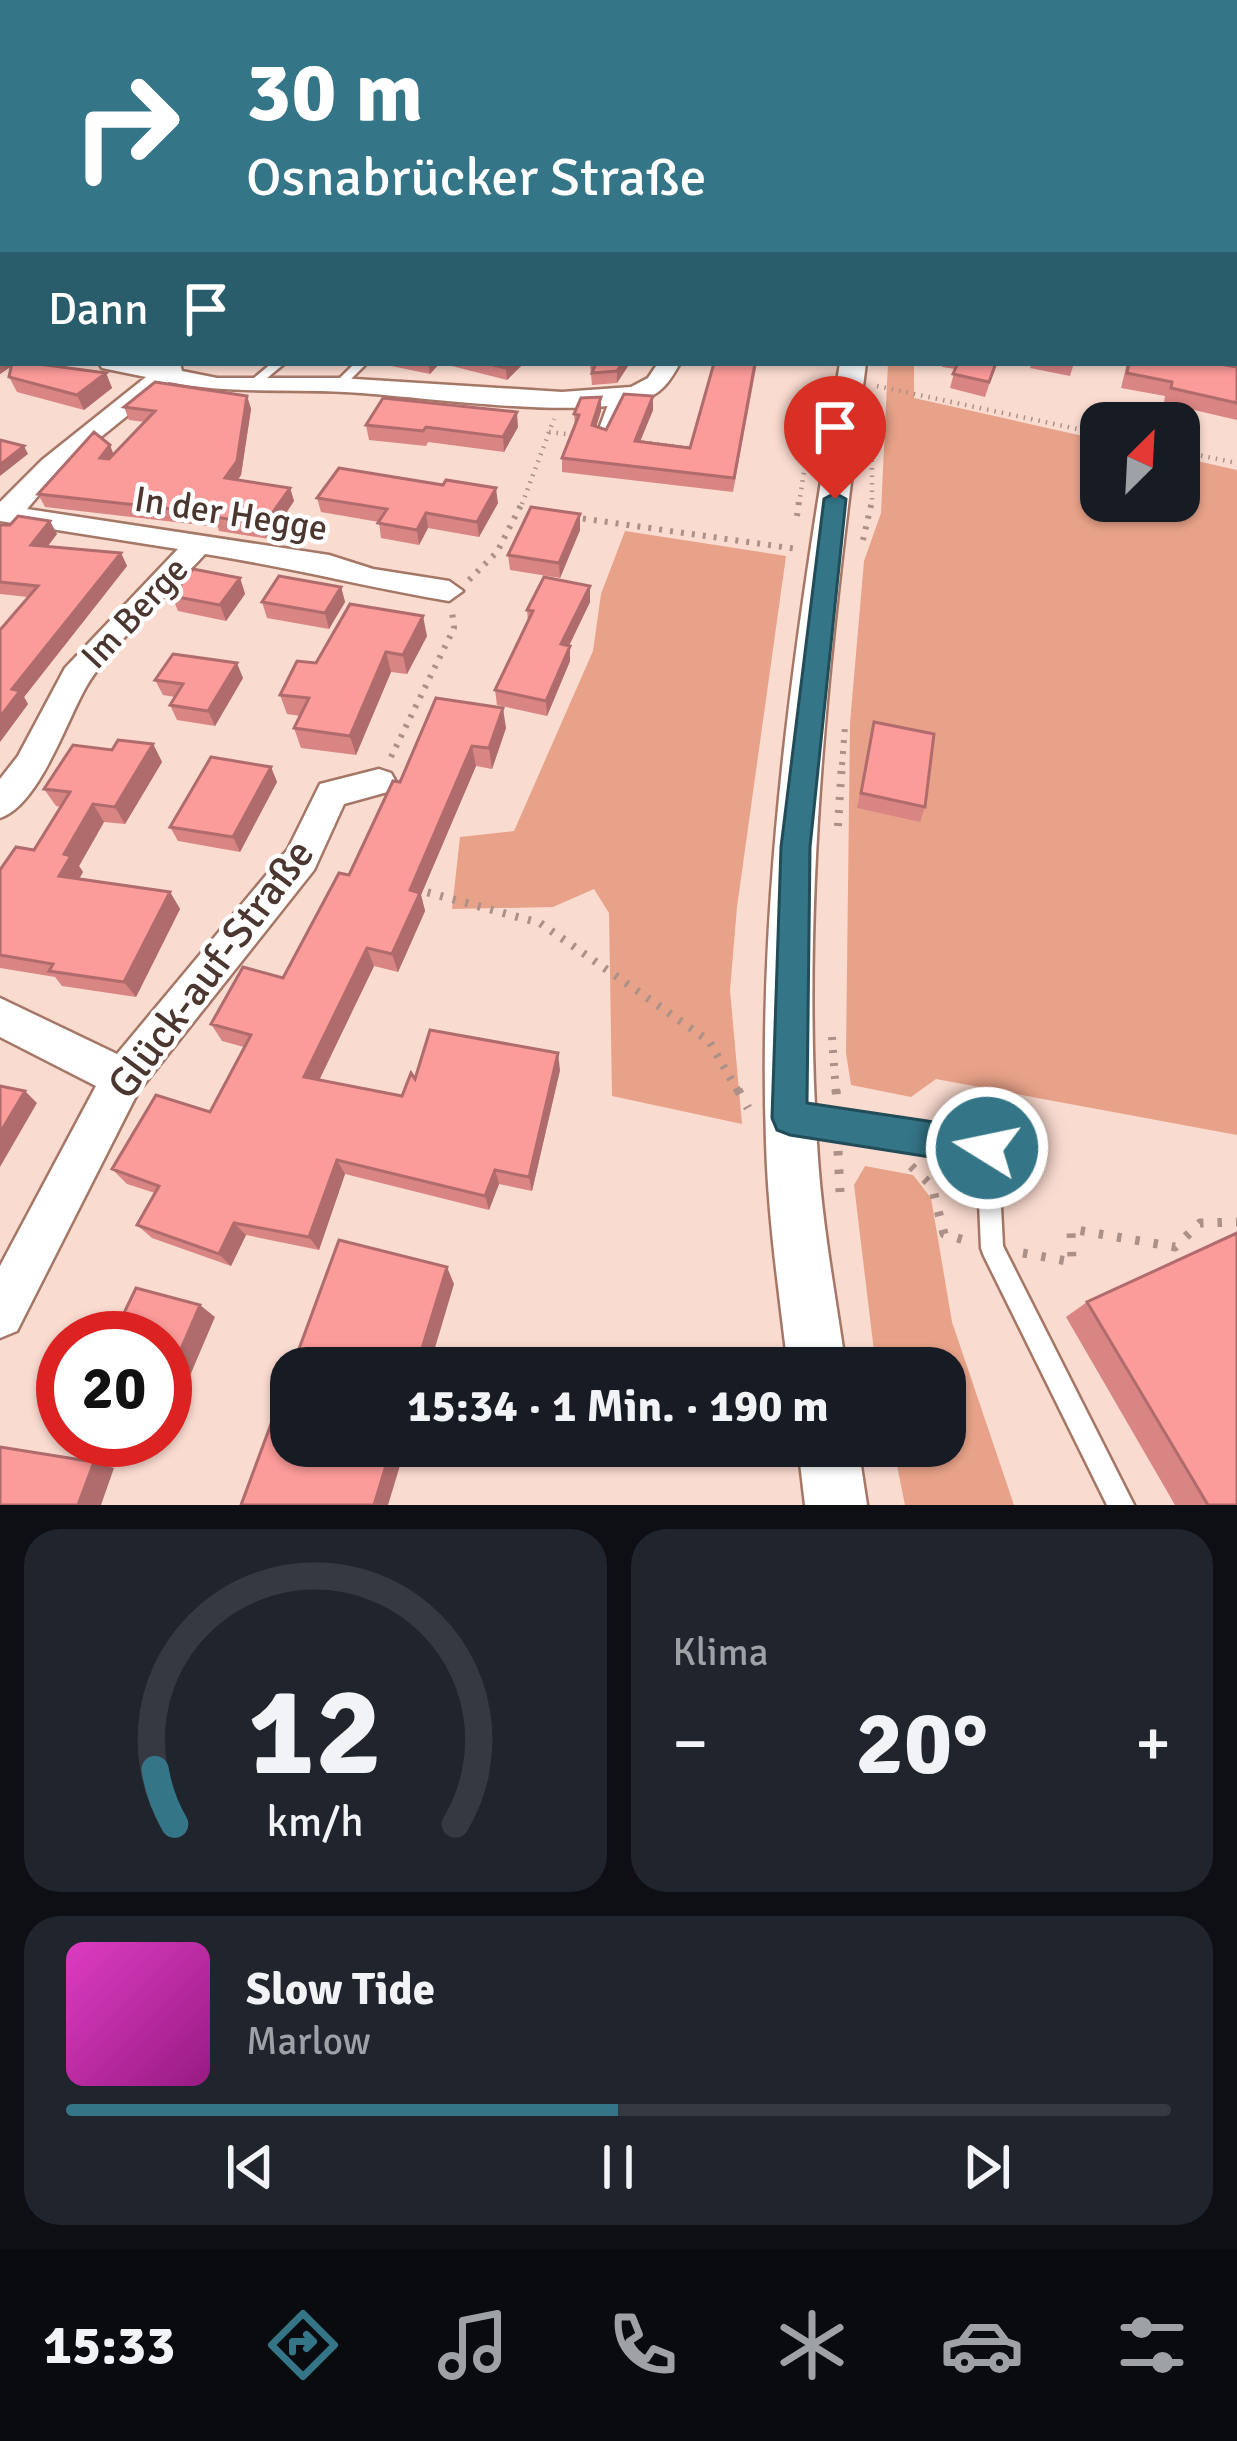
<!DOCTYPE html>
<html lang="de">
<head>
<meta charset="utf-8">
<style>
	:root { --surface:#171b24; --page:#20242c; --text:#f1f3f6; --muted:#9ea1a6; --line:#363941; --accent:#347588 }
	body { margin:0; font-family:Signika,sans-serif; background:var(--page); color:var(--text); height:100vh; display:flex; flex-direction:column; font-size:45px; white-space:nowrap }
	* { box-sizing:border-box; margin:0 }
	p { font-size:39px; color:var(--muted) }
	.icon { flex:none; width:66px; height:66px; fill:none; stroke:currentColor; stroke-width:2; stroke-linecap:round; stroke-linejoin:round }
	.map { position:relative; height:1505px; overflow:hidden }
	.side { display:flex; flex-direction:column; gap:24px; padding:24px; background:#0d0f14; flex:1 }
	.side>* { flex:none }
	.hud { position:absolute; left:0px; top:0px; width:1239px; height:366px; box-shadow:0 3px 9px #0004; background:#347588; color:#fff; overflow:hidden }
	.needle { width:78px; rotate:24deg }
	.buttons { position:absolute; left:1080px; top:402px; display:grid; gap:24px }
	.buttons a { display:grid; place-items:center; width:120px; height:120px; border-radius:24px; background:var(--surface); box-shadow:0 3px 9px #0004; font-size:60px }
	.speed { position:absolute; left:36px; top:1311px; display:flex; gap:24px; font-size:60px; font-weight:700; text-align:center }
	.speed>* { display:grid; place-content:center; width:156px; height:156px; border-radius:50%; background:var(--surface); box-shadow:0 3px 9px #0004; line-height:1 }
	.speed .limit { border:18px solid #d22; background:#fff; color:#111 }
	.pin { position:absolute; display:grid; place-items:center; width:102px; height:102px; color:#fff; margin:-123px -51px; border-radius:50% 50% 50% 0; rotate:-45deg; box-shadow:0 0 12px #0007 }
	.pin .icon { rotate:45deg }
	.me { position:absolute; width:132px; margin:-66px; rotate:280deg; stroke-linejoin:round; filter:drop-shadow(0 0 9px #0008) }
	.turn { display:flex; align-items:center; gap:42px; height:252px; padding:0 48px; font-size:54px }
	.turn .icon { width:156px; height:156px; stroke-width:2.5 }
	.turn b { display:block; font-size:84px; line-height:102px }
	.then { display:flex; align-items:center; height:114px; padding:0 48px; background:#0003; gap:24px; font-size:45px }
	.big { font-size:90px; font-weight:700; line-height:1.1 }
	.side .card { flex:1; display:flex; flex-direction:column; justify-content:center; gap:18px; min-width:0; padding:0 42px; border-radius:36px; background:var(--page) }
	.side .dial { align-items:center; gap:0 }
	.dial svg { height:312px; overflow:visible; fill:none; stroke:var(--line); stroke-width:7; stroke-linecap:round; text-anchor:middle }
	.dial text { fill:var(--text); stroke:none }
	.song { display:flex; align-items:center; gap:36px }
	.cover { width:144px; height:144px; border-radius:18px; background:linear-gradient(135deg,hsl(310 70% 55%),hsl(310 70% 35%)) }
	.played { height:12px; border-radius:6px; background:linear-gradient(90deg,var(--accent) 50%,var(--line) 50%) }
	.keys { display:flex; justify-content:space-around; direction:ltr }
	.heat { display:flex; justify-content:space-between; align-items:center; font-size:66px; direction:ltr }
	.side .tiles { flex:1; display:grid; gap:24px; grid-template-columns:1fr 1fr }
	.card:last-child { grid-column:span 2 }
	.trip { position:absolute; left:270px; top:1347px; width:696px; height:120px; border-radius:36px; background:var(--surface); box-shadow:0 3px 9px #0004; font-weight:700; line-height:120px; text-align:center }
	.dock { display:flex; height:192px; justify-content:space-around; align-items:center; background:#090b0e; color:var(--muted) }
	.dock .icon { width:84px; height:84px }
	.dock .current { color:var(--accent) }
	.dock b { font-size:54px; color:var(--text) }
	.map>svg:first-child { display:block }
</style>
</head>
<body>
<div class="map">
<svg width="1237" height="1505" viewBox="0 0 1237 1505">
	<rect width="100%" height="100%" fill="#fadbd0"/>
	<path fill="#e8a289" d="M 888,363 L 914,363 L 914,398 L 1101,440 L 1101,501 L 1179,501 L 1179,457 L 1237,470 L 1237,1135 L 936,1079 L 911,1097 L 851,1085 L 846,1053 L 850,723 L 864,561 L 881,513 Z
		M 625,531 L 786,556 L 737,907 L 730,990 L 742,1124 L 612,1096 L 609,913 L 594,889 L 553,907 L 452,909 L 460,837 L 514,831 L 593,651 L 601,594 Z
		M 865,1166 L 913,1175 L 931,1198 L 952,1322 L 1014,1505 L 905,1505 L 893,1446 L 945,1446 L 945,1368 L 876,1368 L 854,1185 Z"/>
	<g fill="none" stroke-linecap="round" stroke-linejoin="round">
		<g stroke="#a57767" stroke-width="5">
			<path id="service" d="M 272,363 L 285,363 L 255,388 L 247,388 L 247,384 Z
				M 355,363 L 367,363 L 343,387 L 335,387 L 335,383 Z
				M 616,395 L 622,399 L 608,437 L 606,440 L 598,440 L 596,437 L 610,399 Z
				M 797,1107 L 995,1140 L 998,1148 L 1003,1246 L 1134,1505 L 1107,1505 L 984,1256 L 981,1248 L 977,1157 L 797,1129 L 789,1125 L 786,1118 L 789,1111 Z"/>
		</g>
		<g stroke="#a57767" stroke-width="5">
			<path id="minor" d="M 99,363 L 180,363 L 182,371 L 217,378 L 339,378 L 562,392 L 631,387 L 648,378 L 658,363 L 680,363 C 670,381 662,394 641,400 C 573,420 421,396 345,392 C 285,389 228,394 169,382 L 60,470 L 27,509 L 329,555 L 373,569 L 449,581 L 463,591 L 449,601 C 367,587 288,567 205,554 C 172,590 109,647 86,687 C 66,722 39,805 0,818 L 0,779 L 18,756 L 65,668 L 178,549 L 0,521 L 0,502 L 42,460 L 146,377 L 102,368 Z
				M 379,769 L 391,773 L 396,782 L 391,791 L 344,804 L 314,870 L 138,1092 L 17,1331 L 0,1338 L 0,1266 L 96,1086 L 0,1037 L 0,998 L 117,1054 L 288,849 L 320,784 Z"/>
		</g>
		<g stroke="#a57767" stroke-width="5">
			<path id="tertiary" d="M 892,0 L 908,0 L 908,3 L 892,3 Z
				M 840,363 L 866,363 C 833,621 800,882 817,1143 C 821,1218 835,1293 846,1368 L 788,1368 C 779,1293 768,1217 766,1142 C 757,880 798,620 840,363 Z
				M 798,1446 L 858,1446 L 867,1505 L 805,1505 Z"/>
		</g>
		<path stroke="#ab9188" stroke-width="4.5" stroke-dasharray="1.5 6" stroke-linecap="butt" d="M 877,386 L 1101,434
			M 549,432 L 575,435
			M 635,441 L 694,449
			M 1179,451 L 1237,463
			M 872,453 L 872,504
			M 522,504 L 554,419
			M 799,504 L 807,452"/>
		<path stroke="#ab9188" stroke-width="6" stroke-dasharray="3 8" stroke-linecap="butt" d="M 797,516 L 799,501
			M 572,517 L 797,549
			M 863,540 L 872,501
			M 469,580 L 497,552 L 523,501
			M 391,757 L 454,628 L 452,611
			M 842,765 L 845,726"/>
		<path stroke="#ab9188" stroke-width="8" stroke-dasharray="3 10" stroke-linecap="butt" d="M 838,826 L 842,762
			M 415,889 L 540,923 L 709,1041 L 739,1093
			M 832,1037 L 836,1093"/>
		<path stroke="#ab9188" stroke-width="9" stroke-dasharray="4.5 14" stroke-linecap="butt" d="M 738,1090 L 748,1108
			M 836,1090 L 837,1102
			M 838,1151 L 840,1192
			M 911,1166 L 932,1186 L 944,1234 L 964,1240
			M 1023,1253 L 1072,1262 L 1071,1229 L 1175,1247 L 1200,1223 L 1237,1222"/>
		<use href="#service" fill="#fff" fill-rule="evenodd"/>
		<use href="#minor" fill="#fff" fill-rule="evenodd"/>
		<use href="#tertiary" fill="#fff" fill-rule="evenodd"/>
	</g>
	<path fill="#d88584" d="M 0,120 L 3,120 L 3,363 L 31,363 L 106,373 L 112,388 L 84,410 L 17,392 L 9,377 L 12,366 L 0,374 L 2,321 L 0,322 Z
		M 377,363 L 440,363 L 430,374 Z
		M 440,363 L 524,363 L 507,380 Z
		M 584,363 L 630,363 L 617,383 L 592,385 L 590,364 Z
		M 714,363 L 757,363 L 733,492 L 562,472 L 562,458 L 575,426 L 574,414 L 601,397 L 601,411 L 596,427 L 606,430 L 653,410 L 640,442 L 690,448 Z
		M 943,363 L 996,363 L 985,397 L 950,388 L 955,369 L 942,367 Z
		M 1032,363 L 1074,363 L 1070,376 L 1030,368 Z
		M 1127,363 L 1215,363 L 1237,367 L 1237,420 L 1164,403 L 1165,396 L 1121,388 Z
		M 247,396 L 251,409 L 241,475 L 238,480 L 290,488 L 294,501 L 269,539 L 219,531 L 218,527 L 45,507 L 38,494 L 114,454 L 145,422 L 129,420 L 124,407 Z
		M 366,425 L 518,427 L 504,452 L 428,442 L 426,446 L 369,440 Z
		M 317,498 L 498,503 L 479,537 L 428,528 L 419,545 L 381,538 L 379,522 L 321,512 Z
		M 0,525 L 57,534 L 48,546 L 121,553 L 127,566 L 24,697 L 28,704 L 0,742 L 28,597 L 0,594 Z
		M 580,530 L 560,578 L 510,570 L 508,555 Z
		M 240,578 L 245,594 L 226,621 L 178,611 L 172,596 Z
		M 341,587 L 345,602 L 329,629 L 267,618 L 262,602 Z
		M 590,602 L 569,646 L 570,661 L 547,716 L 497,705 L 495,690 L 528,622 L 527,610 Z
		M 427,636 L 407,674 L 391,672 L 356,755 L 301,748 L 294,728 L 300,716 L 287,714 L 280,695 L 316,663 Z
		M 243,678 L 215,726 L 177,720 L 170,705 L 175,697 L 163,695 L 155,680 Z
		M 874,722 L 925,807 L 920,822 L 857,808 Z
		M 506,728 L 492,769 L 476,766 L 421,895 L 425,911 L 398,972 L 374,966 L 319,1080 L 402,1096 L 415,1079 L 560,1070 L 532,1191 L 499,1184 L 489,1210 L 345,1174 L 319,1250 L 246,1235 L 231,1266 L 152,1238 L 137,1225 L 155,1193 L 127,1184 L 112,1169 L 210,1112 L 244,1047 L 222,1041 L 211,1024 L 283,978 L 349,875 L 400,782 Z
		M 153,744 L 162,762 L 125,824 L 104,822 L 79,866 L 83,872 L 79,879 L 170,892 L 180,909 L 136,997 L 62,986 L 55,977 L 0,968 L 0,870 L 34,850 L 61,807 L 56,806 L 44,789 L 112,750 Z
		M 271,767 L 277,782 L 240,852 L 178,841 L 170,827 Z
		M 1087,1302 L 1237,1505 L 1175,1505 L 1066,1317 Z"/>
	<path fill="#b06c6c" d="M 3,356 L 3,363 L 16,363 L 0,374 L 0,358 Z
		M 428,363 L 440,363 L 430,374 Z
		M 512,363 L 524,363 L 507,380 L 506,368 Z
		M 623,363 L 630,363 L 617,383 L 617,371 Z
		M 106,373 L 112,388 L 84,410 L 77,395 Z
		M 247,396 L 251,409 L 241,475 L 229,491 L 225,478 Z
		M 653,396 L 653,410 L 634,456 L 635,441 Z
		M 601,397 L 601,411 L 592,440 L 592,425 Z
		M 517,412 L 518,427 L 504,452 L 503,437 Z
		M 110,445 L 115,458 L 106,471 L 100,458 Z
		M 24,446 L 28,454 L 0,476 L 0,465 Z
		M 290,488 L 294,501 L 269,539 L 264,525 Z
		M 496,488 L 498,503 L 479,537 L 477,522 Z
		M 426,513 L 428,528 L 419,545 L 417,530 Z
		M 580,514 L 580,530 L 560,578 L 559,563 Z
		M 50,521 L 57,534 L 38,558 L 31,545 Z
		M 121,553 L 127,566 L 24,697 L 28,704 L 0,742 L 0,717 L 12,689 Z
		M 240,578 L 245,594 L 226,621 L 220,605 Z
		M 590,586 L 590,602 L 562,660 L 561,644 Z
		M 341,587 L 345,602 L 329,629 L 325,613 Z
		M 423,616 L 427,636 L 407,674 L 403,655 Z
		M 570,646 L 570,661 L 547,716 L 546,701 Z
		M 386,652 L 391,672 L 356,755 L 350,736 Z
		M 237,663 L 243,678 L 215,726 L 208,711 Z
		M 503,708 L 506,728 L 492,769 L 489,748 Z
		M 153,744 L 162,762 L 125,824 L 115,807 Z
		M 472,746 L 476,766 L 421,895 L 425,911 L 398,972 L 392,954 L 410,890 Z
		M 271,767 L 277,782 L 240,852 L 233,837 Z
		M 93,804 L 104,822 L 79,866 L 83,872 L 71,893 L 59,876 L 64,854 Z
		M 170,892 L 180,909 L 136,997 L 124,982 Z
		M 367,948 L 374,966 L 313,1093 L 304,1077 Z
		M 558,1053 L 560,1070 L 532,1191 L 529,1177 Z
		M 25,1091 L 37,1103 L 0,1167 L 0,1133 Z
		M 337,1160 L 345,1174 L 319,1250 L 309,1237 Z
		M 495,1170 L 499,1184 L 489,1210 L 485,1196 Z
		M 234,1223 L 246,1235 L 231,1266 L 219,1254 Z
		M 447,1267 L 454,1284 L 429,1368 L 416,1368 Z
		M 200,1305 L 215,1317 L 165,1434 L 165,1386 Z
		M 392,1446 L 406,1446 L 388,1505 L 374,1505 Z
		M 94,1462 L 114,1468 L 101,1505 L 78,1505 Z"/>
	<path fill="#fb9b9a" stroke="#b06c6c" stroke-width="3" d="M 0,0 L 672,0 L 672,3 L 3,3 L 3,79 L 0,78 Z
		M 730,0 L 874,0 L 873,3 L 730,3 Z
		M 989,0 L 1021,0 L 1021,3 L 989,3 Z
		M 1088,0 L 1237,0 L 1237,16 L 1236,3 L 1089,3 Z
		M 3,87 L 3,118 L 0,106 L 0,91 L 3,92 Z
		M 0,120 L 3,120 L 3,356 L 0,358 L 2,313 L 0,312 Z
		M 1236,211 L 1237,212 L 1237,347 L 1236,346 Z
		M 12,363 L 31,363 L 106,373 L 77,395 L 9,377 Z
		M 486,363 L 512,363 L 506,368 Z
		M 596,363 L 623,363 L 617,371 L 592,373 Z
		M 714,363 L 755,363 L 734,478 L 562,458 L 579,415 L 574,414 L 581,398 L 601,397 L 592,425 L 606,430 L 624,394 L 653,396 L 635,441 L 690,448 Z
		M 958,363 L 996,363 L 989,382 L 953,374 Z
		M 1129,363 L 1215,363 L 1237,367 L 1237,403 L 1171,388 L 1172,382 L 1127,373 Z
		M 155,382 L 247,396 L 237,461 L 225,478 L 290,488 L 264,525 L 215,517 L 217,514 L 38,494 L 94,432 L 110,445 L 100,458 L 109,459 L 155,411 L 124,407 Z
		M 383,398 L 517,412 L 503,437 L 426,427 L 423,431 L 366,425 Z
		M 0,440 L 24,446 L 0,465 Z
		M 339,468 L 443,485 L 446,480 L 496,488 L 477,522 L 426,513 L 417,530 L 378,523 L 387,509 L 317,498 Z
		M 531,507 L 580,514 L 559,563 L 508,555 Z
		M 18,516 L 50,521 L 31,545 L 121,553 L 12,689 L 20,691 L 0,717 L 0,630 L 38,586 L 0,582 L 0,525 L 10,525 Z
		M 193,569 L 240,578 L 220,605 L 172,596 Z
		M 279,576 L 341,587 L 325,613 L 262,602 Z
		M 544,577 L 590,586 L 561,644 L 570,646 L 546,701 L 495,690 L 533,611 L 527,610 Z
		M 350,604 L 423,616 L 403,655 L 386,652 L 350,736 L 294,728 L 309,698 L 280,695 L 297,661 L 316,663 Z
		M 173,654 L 237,663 L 208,711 L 170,705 L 183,684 L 155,680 Z
		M 436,698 L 503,708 L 489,748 L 472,746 L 410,890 L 420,893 L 392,954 L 367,948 L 304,1077 L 402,1096 L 411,1073 L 415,1079 L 430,1030 L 558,1053 L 529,1177 L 495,1170 L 485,1196 L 337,1160 L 309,1237 L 234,1223 L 219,1254 L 137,1225 L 159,1186 L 112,1169 L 156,1095 L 210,1112 L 251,1035 L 211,1024 L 243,967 L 283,978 L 339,873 L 349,875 L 393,781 L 400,782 Z
		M 874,722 L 934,734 L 925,807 L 861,793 Z
		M 118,740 L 153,744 L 115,807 L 93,804 L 64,854 L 71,856 L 59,876 L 170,892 L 124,982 L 49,971 L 53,964 L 0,955 L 0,870 L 16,847 L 34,850 L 70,792 L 44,789 L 73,745 L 112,750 Z
		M 211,757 L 271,767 L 233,837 L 170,827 Z
		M 0,1086 L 25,1091 L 0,1133 Z
		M 1237,1233 L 1237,1505 L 1208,1505 L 1087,1302 Z
		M 339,1240 L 447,1267 L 416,1368 L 292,1368 Z
		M 136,1288 L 200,1305 L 165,1386 L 165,1338 L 112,1338 Z
		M 63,1368 L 63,1407 L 46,1402 Z
		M 291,1370 L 291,1446 L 392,1446 L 374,1505 L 241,1505 Z
		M 0,1447 L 94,1462 L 78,1505 L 0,1505 Z"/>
	<path fill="#347588" stroke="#224c58" stroke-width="3" d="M 835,493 L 846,499 L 810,847 L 807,1103 L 987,1130 L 999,1136 L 1005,1148 L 999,1161 L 987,1166 L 790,1135 L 777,1130 L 772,1118 L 781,847 L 824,499 Z"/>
	<g text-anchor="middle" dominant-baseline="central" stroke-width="9" stroke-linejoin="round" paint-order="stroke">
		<g font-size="36" fill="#4b3730" stroke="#fff">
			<text transform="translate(231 514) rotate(9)">In der Hegge</text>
			<text transform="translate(135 613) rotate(-47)">Im Berge</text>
		</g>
		<g font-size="42" fill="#4b3730" stroke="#fff">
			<text transform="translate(211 969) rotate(-53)">Glück-auf-Straße</text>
		</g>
	</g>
</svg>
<div class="buttons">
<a><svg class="needle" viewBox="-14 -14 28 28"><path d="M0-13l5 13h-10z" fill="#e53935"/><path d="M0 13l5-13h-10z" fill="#9ea1a6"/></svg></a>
</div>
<div class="speed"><div class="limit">20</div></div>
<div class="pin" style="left:835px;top:499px;background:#d93025"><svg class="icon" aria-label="arrive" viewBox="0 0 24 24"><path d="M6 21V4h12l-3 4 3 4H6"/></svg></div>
<svg class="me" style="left:987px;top:1148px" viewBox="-20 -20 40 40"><circle r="17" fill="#347588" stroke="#fff" stroke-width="3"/><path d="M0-11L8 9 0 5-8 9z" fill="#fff"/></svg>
<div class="trip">15:34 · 1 Min. · 190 m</div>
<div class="hud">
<div class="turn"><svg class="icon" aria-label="right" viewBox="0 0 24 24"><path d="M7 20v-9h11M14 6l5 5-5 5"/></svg><div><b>30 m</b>Osnabrücker Straße</div></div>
<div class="then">Dann<svg class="icon" aria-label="arrive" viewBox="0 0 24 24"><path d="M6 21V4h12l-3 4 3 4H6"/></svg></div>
</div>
</div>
<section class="side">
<div class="tiles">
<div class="card dial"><svg viewBox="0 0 100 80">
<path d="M14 69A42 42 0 1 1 86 69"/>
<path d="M14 69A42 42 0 0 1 9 55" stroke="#347588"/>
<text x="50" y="56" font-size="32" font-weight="700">12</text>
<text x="50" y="72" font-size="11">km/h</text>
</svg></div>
<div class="card"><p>Klima</p>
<div class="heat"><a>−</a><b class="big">20°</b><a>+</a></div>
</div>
<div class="card">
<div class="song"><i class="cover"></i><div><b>Slow Tide</b><p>Marlow</p></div></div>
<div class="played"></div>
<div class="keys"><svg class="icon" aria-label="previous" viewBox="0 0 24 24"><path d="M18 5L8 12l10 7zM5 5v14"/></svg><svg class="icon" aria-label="pause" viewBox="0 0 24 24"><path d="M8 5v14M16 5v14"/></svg><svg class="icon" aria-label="next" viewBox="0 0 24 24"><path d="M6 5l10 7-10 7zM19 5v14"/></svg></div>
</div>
</div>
</section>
<nav class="dock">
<b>15:33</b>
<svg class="icon current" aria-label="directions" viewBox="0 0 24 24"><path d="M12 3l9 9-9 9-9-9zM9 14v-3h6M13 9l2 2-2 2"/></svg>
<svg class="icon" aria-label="music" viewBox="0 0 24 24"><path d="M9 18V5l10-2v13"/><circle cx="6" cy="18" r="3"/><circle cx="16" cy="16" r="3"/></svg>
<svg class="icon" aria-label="phone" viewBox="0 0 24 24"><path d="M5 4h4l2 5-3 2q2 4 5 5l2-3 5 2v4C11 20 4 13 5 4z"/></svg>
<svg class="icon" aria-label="climate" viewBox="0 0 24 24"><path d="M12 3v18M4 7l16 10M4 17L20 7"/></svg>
<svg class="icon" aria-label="car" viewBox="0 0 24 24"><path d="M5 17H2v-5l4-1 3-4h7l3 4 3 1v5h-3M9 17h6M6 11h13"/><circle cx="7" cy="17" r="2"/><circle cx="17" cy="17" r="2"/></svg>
<svg class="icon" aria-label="filters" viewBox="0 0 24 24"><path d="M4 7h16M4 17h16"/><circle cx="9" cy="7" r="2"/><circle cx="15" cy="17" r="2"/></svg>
</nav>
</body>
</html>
